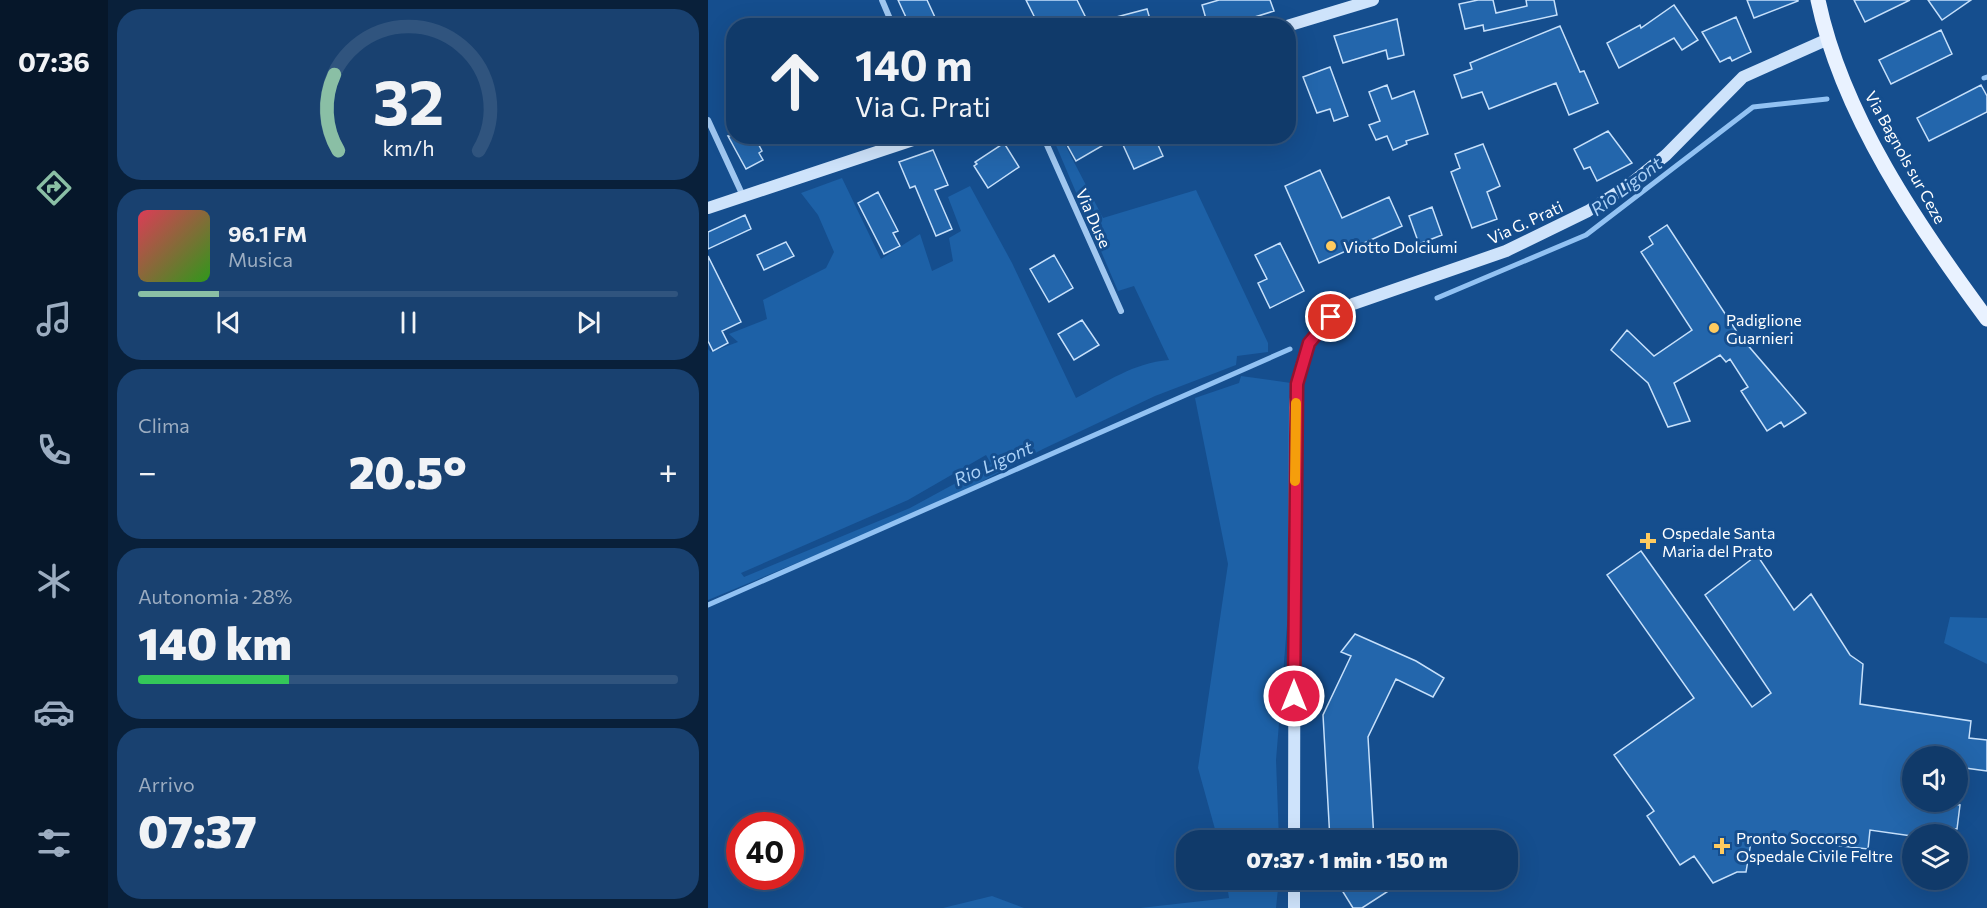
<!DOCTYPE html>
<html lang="it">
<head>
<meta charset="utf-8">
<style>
	:root { --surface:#103a6a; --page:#194170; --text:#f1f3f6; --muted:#9cadc1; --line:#30547e; --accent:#8abfa5 }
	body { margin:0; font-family:Commissioner,sans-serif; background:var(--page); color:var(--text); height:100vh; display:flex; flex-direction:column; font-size:22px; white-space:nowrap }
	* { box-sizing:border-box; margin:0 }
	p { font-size:20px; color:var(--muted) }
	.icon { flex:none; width:33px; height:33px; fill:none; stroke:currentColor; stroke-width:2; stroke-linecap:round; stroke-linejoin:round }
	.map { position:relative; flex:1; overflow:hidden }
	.drawer { display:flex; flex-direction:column; gap:9px; padding:9px; background:#09203a; width:600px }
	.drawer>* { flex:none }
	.top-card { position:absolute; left:18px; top:18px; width:570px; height:126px; border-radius:24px; box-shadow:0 6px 24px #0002,0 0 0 2px var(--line); background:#103a6a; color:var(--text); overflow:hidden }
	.fabs { position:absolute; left:1194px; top:746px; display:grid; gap:12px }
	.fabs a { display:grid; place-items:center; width:66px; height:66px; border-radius:50%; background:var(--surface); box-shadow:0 6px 24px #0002,0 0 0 2px var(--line); font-size:30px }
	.speed { position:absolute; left:18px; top:812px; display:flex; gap:12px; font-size:30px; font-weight:700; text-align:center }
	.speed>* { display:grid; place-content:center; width:78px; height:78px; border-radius:50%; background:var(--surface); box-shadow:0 6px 24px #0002,0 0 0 2px var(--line); line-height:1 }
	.speed .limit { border:9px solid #d22; background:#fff; color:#111 }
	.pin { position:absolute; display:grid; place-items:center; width:51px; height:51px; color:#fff; margin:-26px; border:3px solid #fff; border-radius:50%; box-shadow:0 2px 6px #0007 }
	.me { position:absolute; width:66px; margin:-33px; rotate:0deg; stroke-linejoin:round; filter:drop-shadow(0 0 4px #0008) }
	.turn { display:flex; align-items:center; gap:21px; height:126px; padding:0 30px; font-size:27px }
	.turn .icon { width:78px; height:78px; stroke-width:2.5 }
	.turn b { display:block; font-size:42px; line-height:51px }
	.big { font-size:45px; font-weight:800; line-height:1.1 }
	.drawer .tile { flex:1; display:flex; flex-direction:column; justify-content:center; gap:9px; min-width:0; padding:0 21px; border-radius:24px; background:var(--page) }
	.drawer .dial { align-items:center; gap:0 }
	.dial svg { height:156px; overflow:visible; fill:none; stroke:var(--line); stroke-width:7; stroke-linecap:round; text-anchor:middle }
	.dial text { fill:var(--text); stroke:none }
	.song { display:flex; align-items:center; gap:18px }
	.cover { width:72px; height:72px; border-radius:9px; background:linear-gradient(135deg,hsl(350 70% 55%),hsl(110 70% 35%)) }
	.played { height:6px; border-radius:3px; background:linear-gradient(90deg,var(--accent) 15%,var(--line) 15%) }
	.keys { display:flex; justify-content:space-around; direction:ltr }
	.heat { display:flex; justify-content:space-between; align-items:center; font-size:33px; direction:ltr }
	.charge { height:9px; border-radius:4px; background:linear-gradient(90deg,#34c759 28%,var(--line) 0) }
	.trip { position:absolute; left:468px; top:830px; width:342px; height:60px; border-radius:24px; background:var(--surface); box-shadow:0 6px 24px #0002,0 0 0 2px var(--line); font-weight:800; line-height:60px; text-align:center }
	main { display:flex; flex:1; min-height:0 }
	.tab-bar { display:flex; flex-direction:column; width:108px; justify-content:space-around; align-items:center; background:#06172a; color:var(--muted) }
	.tab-bar .icon { width:42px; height:42px }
	.tab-bar .current { color:var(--accent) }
	.tab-bar b { font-size:27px; color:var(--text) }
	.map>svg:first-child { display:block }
</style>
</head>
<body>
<main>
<nav class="tab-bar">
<b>07:36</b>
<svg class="icon current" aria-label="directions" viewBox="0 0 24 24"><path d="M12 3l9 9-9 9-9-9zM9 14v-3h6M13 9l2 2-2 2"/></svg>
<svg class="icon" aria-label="music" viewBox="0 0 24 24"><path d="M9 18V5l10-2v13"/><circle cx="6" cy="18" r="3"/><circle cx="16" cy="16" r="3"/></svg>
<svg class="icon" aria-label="phone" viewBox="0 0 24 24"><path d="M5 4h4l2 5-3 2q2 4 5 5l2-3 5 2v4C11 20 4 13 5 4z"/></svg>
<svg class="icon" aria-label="climate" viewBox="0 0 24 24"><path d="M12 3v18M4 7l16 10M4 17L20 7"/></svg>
<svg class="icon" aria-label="car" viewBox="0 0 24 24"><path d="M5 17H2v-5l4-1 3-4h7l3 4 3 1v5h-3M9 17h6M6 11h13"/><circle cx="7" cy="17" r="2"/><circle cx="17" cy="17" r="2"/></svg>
<svg class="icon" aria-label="filters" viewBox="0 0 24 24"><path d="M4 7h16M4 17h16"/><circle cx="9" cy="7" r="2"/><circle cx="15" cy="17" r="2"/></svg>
</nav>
<section class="drawer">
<div class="tile dial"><svg viewBox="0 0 100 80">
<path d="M14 69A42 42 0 1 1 86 69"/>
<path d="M14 69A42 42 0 0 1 12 30" stroke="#8abfa5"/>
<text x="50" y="56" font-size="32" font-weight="700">32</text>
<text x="50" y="72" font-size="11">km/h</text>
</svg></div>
<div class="tile">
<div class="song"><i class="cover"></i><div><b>96.1 FM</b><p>Musica</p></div></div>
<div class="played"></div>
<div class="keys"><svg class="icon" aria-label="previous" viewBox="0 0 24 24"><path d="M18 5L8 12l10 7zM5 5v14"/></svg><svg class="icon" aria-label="pause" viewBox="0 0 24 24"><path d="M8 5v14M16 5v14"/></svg><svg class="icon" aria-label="next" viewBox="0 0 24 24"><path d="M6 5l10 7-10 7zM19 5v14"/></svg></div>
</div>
<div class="tile"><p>Clima</p>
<div class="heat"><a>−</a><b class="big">20.5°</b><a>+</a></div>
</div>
<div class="tile"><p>Autonomia · 28%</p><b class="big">140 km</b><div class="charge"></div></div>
<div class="tile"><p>Arrivo</p><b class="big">07:37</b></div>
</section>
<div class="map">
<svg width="1279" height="908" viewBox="0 0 1279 908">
	<rect width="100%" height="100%" fill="#154e8e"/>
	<path fill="#1d61a7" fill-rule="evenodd" d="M 344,136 L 353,137 L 395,218 L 488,190 L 560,343 L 560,352 L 529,356 L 528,365 L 447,396 L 335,449 L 235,502 L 0,600 L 0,349 L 3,352 L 30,342 L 21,334 L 59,319 L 55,300 L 118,268 L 126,252 L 110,215 L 93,193 L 134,178 L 173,259 L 212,234 L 224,271 L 245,261 L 241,238 L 253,231 L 240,197 L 262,186 L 304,263 L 368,398 C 399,382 425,363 461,360 L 426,286 L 410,291 ZM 278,455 L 283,464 L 202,508 L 36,577 L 33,573 L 200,500 Z
		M 533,376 L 583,383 L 580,613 L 568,760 L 571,840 L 510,840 L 490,768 L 520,564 L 487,398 L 531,383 Z
		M 1242,617 L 1279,618 L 1279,664 L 1236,643 Z
		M 518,879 L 571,879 L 568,908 L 432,908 L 521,898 Z
		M 284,896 L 316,908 L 235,908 Z"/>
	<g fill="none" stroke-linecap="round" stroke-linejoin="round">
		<path stroke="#92c2f3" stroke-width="5" d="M 1276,78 L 1279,77
			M 729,298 L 878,235 L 1045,107 L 1119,99
			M 0,605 L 582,349"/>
	</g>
	<path fill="#2366ac" stroke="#c6e0fb" stroke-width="1.5" d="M 190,0 L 219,0 L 231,26 L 202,26 Z
		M 318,0 L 369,0 L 379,20 L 368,26 L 331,26 Z
		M 511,0 L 562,0 L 566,11 L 518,26 L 500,26 L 494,5 Z
		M 770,0 L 785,0 L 788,13 L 819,6 L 818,0 L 846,0 L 849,15 L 776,31 L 775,25 L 757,29 L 751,4 Z
		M 1039,0 L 1090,0 L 1090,1 L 1046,18 Z
		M 1146,0 L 1202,0 L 1157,22 Z
		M 1220,0 L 1263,0 L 1234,20 Z
		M 966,5 L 990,40 L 974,50 L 966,38 L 911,68 L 899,43 L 932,25 L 933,28 Z
		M 439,9 L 444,26 L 394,26 L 393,21 Z
		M 1028,17 L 1043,52 L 1024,61 L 1022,57 L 1012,62 L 994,32 Z
		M 689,19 L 696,55 L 680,59 L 678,50 L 635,63 L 626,36 Z
		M 852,26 L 872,72 L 876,71 L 890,103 L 861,115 L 848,83 L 781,109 L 774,92 L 754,98 L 746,75 L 764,69 L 762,63 Z
		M 1233,30 L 1244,54 L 1183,84 L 1171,60 Z
		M 622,67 L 640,116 L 626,121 L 622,109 L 609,113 L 595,77 Z
		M 679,85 L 684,99 L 706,91 L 720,134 L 698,141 L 699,144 L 685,150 L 679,136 L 668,140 L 661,125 L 672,121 L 661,92 Z
		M 1273,85 L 1279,96 L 1279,112 L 1221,141 L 1209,118 Z
		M 900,131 L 924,163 L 889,181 L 882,167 L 876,169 L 866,149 Z
		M 20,136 L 46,136 L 54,151 L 51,153 L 55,160 L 38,169 Z
		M 354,136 L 411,136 L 368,161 Z
		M 411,136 L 446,136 L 455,156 L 426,169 Z
		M 296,143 L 311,167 L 280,188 L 266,166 L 269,164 L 267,162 Z
		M 775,144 L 792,186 L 779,192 L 789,219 L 764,228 L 743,172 L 752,168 L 747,154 Z
		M 225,150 L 240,185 L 227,190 L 244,229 L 228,236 L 207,186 L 202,188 L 191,162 Z
		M 612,170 L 634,218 L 681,197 L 694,226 L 611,263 L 577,186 Z
		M 170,192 L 190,231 L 185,233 L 192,246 L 176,254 L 150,203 Z
		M 724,207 L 734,235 L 711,244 L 701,216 Z
		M 37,215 L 43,229 L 0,249 L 0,232 Z
		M 959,225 L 1031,335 L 1098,413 L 1076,427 L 1073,422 L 1059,431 L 1033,391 L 1040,387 L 1022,359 L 1018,362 L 1012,355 L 966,383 L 982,421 L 960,427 L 940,383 L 903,350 L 919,330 L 946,356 L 984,330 L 933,252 L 945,244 L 941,237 Z
		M 78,242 L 86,256 L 56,270 L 49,255 Z
		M 572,243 L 596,291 L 562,308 L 550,283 L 559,279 L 547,255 Z
		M 346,255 L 365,288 L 341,302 L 322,269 Z
		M 0,256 L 33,322 L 14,331 L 20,343 L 5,351 L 0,341 Z
		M 374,320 L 391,345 L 366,360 L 350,334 Z
		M 933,551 L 1044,707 L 1063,693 L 997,595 L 1049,555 L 1086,610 L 1103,594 L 1142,655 L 1155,664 L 1152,704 L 1263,721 L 1261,738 L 1279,740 L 1279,771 L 1250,767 L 1250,756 L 1204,756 L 1204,801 L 1244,801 L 1244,804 L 1252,805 L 1249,829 L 1224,826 L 1223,834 L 1204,836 L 1162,830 L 1160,849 L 1044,836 L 1038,872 L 1029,872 L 1005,883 L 986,856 L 972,865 L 939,816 L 946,811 L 906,755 L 986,698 L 899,575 Z
		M 647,634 L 708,661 L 736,678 L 725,697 L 688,679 L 660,737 L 666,840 L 622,840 L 615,715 L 643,656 L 633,652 Z
		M 627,879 L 699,879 L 654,908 L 645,908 Z"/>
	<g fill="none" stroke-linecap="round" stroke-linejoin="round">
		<path stroke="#a0c7f0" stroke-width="6" d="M 174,0 L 185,26
			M 0,120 L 35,196
			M 335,136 L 413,311"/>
		<path stroke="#cee3fb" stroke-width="12" d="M 579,26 L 665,0
			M 0,208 L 217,136
			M 586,840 L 587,408 C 591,359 599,328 645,304 L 798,251 L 880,211 L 921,185 L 958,155 L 1035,77 L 1118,40
			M 586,908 L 586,879"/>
		<path stroke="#e9f2ff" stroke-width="15" d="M 1110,0 C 1134,115 1210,226 1279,319"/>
	</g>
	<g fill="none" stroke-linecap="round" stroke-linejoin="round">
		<g stroke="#92132f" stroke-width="15">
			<path id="route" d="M 586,696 L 589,384 L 601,343 L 623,317"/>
		</g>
		<use href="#route" stroke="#e11d48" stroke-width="10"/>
		<path stroke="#f59e0b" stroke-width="10" d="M 587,481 L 588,403"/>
	</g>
	<g fill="#ffcb5f" stroke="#154e8e" stroke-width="2">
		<circle cx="623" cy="246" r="6"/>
		<circle cx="1006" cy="328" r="6"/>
		<path d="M937 532h6v6h6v6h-6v6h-6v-6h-6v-6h6z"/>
		<path d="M1011 837h6v6h6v6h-6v6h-6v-6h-6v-6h6z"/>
	</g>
	<g text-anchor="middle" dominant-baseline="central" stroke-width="6" stroke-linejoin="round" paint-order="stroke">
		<g font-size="16" fill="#fff" stroke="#154e8e">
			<text transform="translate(1198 157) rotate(61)">Via Bagnols sur Ceze</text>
			<text transform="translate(386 218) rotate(66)">Via Duse</text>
			<text transform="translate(817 222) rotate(-25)">Via G. Prati</text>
		</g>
		<g font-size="16" fill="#fff" stroke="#154e8e" text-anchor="start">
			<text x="635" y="246">Viotto Dolciumi</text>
			<text x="1018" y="319">Padiglione<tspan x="1018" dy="18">Guarnieri</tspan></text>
			<text x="954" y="532">Ospedale Santa<tspan x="954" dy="18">Maria del Prato</tspan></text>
			<text x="1028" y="837">Pronto Soccorso<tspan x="1028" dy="18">Ospedale Civile Feltre</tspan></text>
		</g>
		<g font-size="18" font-style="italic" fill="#abd1f7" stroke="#154e8e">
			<text transform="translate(918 186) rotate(-37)">Rio Ligont</text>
			<text transform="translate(285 463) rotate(-24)">Rio Ligont</text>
		</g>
	</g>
</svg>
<div class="fabs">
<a><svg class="icon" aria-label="sound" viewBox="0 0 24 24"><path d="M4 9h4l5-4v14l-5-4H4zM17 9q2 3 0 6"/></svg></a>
<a><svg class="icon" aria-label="layers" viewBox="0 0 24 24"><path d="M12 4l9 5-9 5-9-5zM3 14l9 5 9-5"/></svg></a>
</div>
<div class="speed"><div class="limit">40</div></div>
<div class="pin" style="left:623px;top:317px;background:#d93025"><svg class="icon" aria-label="arrive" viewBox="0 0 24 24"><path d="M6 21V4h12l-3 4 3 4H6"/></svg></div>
<svg class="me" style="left:586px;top:696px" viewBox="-20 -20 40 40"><circle r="17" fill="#e11d48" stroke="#fff" stroke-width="3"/><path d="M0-11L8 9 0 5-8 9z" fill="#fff"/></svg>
<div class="trip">07:37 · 1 min · 150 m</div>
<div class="top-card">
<div class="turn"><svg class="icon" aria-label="ahead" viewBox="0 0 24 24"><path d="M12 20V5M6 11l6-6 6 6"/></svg><div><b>140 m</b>Via G. Prati</div></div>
</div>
</div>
</main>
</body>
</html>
